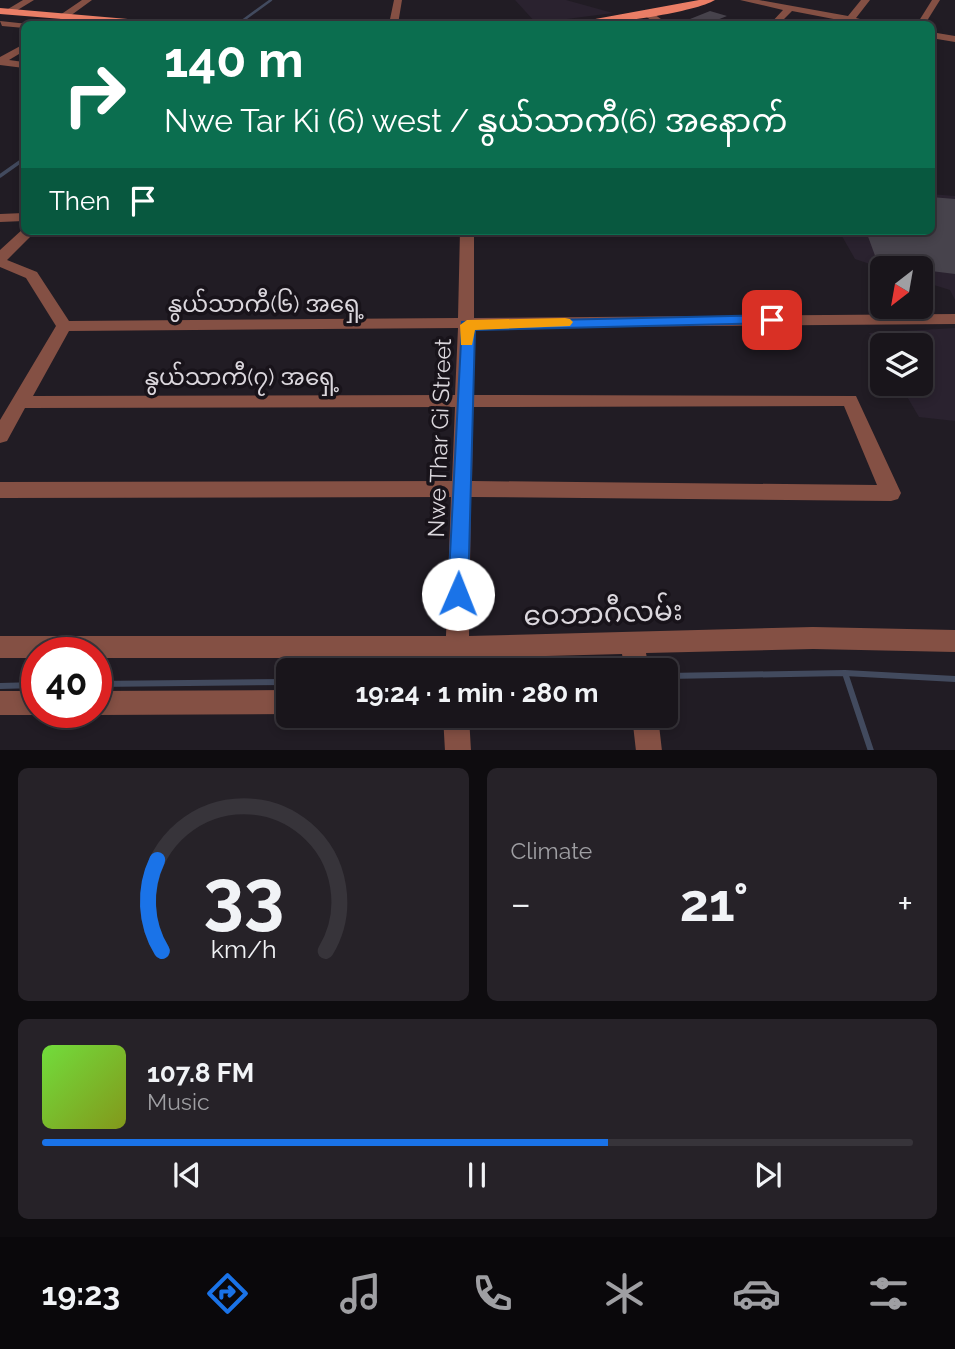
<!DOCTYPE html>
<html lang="en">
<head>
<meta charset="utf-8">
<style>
	:root { --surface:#19151b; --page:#262228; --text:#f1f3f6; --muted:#9f9fa3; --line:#37343a; --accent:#1a73e8 }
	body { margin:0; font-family:Raleway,"Noto Sans Myanmar",sans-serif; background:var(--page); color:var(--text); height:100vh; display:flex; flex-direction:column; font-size:26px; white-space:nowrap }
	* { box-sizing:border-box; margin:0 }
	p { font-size:23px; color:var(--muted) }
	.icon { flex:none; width:38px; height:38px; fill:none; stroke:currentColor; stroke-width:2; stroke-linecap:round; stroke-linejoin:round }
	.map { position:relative; height:750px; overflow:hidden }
	.sheet { display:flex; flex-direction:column; gap:18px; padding:18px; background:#0e0c0f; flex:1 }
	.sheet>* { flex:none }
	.banner { position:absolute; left:21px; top:21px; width:914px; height:214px; border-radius:10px; box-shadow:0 4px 10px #0003,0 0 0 2px var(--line); background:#0b6e4f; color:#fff; overflow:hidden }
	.needle { width:46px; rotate:211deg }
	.fabs { position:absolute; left:870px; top:256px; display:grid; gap:14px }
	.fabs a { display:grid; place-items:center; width:63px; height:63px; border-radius:10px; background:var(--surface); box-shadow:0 4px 10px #0003,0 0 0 2px var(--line); font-size:35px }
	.speed { position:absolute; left:21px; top:637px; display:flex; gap:14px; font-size:35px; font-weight:700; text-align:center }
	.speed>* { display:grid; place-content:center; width:91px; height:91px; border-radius:50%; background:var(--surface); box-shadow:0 4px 10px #0003,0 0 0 2px var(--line); line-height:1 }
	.speed .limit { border:10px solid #d22; background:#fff; color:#111 }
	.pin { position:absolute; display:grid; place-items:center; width:60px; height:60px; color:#fff; margin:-30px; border-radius:14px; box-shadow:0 4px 10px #0006 }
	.me { position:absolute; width:77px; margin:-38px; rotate:1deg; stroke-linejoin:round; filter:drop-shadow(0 0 5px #0008) }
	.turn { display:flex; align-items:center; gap:24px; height:147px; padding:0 28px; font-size:32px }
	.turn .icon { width:91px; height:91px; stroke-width:2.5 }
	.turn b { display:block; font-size:49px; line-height:60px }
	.then { display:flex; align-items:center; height:66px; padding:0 28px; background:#0003; gap:14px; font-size:26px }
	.big { font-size:52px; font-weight:700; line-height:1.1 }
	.sheet .card { flex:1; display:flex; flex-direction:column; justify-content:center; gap:10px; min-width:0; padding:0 24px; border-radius:10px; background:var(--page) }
	.sheet .dial { align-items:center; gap:0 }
	.dial svg { height:182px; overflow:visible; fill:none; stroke:var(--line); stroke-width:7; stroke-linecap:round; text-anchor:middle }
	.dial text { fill:var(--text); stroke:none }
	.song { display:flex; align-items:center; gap:21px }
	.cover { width:84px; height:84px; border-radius:10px; background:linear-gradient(135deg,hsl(100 70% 55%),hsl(70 70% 35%)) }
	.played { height:7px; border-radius:4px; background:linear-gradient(90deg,var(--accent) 65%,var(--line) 65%) }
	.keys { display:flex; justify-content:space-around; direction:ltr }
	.heat { display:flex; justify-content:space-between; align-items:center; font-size:38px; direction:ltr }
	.sheet .tiles { flex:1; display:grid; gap:18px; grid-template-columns:1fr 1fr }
	.card:last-child { grid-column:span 2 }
	.trip { position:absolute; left:276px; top:658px; width:402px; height:70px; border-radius:10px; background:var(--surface); box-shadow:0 4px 10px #0003,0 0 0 2px var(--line); font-weight:700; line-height:70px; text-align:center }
	.tab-bar { display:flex; height:112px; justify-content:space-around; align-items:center; background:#0a080b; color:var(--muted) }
	.tab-bar .icon { width:49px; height:49px }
	.tab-bar .on { color:var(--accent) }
	.tab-bar b { font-size:32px; color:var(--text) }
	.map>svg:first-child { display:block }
</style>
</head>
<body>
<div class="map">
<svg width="955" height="751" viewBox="0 0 955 751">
	<rect width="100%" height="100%" fill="#211c24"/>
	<path fill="#2a222f" d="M 515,0 L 566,0 L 613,13 L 536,23 Z
		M 931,194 L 955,196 L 955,300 L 950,290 L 921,281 L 920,268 L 882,268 L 855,259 L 839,231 L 931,231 Z
		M 955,328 L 955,421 L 919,417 L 899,383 L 920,383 L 920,345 L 882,345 L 882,355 L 869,333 Z"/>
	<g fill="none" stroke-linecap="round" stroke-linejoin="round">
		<path stroke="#424a5e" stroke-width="2.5" d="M 238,24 L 271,0"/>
		<path stroke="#424a5e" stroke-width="3.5" d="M 0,176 L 24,159"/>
		<path stroke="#424a5e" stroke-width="6" d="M 845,673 L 871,751
			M 667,676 L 845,673 L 955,679
			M 96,684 L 289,682
			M 0,686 L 37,685"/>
	</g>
	<path fill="#47434c" d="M 710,11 L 727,16 L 707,24 L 690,19 Z
		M 931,197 L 955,199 L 955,274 L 931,271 L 930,268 L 877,261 L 866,231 L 931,231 Z"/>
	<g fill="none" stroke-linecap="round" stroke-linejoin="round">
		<path fill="#845044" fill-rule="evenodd" d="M 23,0 L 34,0 L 11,14 L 3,12 Z
			M 82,0 L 92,0 L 66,19 L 60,19 L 60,15 Z
			M 394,0 L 402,0 L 398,24 L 389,24 Z
			M 740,0 L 759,0 L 848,16 L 861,0 L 870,0 L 856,18 L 880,24 L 842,24 L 844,21 L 792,11 L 779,24 L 770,24 L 783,10 Z
			M 932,0 L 940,0 L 925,24 L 917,24 Z
			M 648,11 L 651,12 L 668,24 L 657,24 L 645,16 L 643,14 Z
			M 0,21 L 28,24 L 24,24 L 24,28 L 2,26 Z
			M 931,32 L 955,36 L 955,42 L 931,38 Z
			M 24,44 L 24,51 L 9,60 L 24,62 L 24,68 L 0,65 L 0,57 Z
			M 24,213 L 24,221 L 0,222 L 0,214 Z
			M 24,228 L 24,231 L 36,231 L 7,260 L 37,272 L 69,321 L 458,318 L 460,231 L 474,231 L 474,318 L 955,314 L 955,324 L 474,328 L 473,395 L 856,396 L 901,493 L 898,499 L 891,501 L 471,497 L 469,636 L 813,627 L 955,630 L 955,652 L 813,649 L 646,653 L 649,670 L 625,670 L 622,654 L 470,658 L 471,670 L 447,670 L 446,658 L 96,658 L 96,653 L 37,653 L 37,658 L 0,658 L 0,636 L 446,636 L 451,497 L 0,498 L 0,482 L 452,481 L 455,407 L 25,408 L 7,441 L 0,443 L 0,420 L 56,326 L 26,278 L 0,267 L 0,250 ZM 458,328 L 455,395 L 33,396 L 69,331 ZM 844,406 L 877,485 L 472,481 L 473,407 Z
			M 289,690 L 289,714 L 96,715 L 89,712 L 96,712 L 96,691 Z
			M 0,691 L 37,691 L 37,712 L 44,712 L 37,715 L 0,715 Z
			M 443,716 L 469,716 L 471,751 L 445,751 Z
			M 632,716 L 658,716 L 662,751 L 636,751 Z"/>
		<path fill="#ea7e66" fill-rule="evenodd" d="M 699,0 L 715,0 C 694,13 595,27 568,24 Z
			M 0,8 L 151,21 L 156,24 L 124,24 L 0,14 Z"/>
	</g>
	<path fill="#1a73e8" stroke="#114b97" stroke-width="2" d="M 772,315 L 777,316 L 779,320 L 777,323 L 475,330 L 468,594 L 465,601 L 458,603 L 451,601 L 448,594 L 462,322 Z"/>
	<path fill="#f59e0b" d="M 565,318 L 570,319 L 573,322 L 570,326 L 475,330 L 472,345 L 461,345 L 460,325 L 467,320 Z"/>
	<g text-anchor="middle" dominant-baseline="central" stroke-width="7" stroke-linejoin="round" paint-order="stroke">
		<g font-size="23" fill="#dbd7dd" stroke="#18131a">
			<text x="266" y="303">နွယ်သာကီ(၆) အရှေ့</text>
			<text x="242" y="376">နွယ်သာကီ(၇) အရှေ့</text>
			<text transform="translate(439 438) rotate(-88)">Nwe Thar Gi Street</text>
		</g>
		<g font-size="28" fill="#dbd7dd" stroke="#18131a">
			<text transform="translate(603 613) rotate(-2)">ဝေဘာဂီလမ်း</text>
		</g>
	</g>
</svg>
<div class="fabs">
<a><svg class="needle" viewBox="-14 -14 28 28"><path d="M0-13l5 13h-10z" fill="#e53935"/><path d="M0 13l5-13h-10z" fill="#9f9fa3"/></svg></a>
<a><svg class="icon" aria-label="layers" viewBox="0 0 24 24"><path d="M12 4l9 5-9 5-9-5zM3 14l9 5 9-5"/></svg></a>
</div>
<div class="speed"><div class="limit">40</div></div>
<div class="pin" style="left:772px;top:320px;background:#d93025"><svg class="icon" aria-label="arrive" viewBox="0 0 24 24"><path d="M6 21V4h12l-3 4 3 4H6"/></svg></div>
<svg class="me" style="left:458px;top:594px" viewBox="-20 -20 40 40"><circle r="19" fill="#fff"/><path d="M0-13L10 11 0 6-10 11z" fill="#1a73e8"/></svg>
<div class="trip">19:24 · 1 min · 280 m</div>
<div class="banner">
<div class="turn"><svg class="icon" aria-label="right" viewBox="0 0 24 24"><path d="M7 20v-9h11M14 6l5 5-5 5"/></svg><div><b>140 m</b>Nwe Tar Ki (6) west / နွယ်သာကီ(6) အနောက်</div></div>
<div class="then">Then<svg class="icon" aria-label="arrive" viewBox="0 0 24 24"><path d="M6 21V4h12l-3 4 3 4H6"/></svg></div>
</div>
</div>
<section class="sheet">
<div class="tiles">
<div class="card dial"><svg viewBox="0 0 100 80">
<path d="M14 69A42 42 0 1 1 86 69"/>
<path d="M14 69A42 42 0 0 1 12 29" stroke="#1a73e8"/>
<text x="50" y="56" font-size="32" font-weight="700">33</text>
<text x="50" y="72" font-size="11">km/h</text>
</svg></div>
<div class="card"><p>Climate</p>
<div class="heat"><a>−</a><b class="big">21°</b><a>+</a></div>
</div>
<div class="card">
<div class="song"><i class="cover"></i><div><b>107.8 FM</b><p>Music</p></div></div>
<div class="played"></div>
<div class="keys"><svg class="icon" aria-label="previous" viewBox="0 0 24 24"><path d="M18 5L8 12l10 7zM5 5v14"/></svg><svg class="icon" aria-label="pause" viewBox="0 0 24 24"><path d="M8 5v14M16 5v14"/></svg><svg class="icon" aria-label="next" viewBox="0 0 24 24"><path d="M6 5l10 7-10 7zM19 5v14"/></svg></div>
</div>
</div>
</section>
<nav class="tab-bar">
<b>19:23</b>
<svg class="icon on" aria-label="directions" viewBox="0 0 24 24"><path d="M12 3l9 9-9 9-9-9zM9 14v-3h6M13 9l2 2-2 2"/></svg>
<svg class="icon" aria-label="music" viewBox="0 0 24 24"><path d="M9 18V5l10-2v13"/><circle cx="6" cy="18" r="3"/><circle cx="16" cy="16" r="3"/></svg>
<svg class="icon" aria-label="phone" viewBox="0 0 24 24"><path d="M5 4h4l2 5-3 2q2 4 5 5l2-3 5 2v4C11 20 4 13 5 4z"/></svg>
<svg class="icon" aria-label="climate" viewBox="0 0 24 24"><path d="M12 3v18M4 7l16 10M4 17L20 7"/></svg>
<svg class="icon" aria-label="car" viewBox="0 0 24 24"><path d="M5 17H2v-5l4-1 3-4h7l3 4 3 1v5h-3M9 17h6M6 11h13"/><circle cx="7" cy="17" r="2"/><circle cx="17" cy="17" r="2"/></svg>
<svg class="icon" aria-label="filters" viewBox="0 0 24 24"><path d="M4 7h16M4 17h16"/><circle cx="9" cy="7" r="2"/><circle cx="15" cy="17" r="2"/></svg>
</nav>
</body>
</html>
